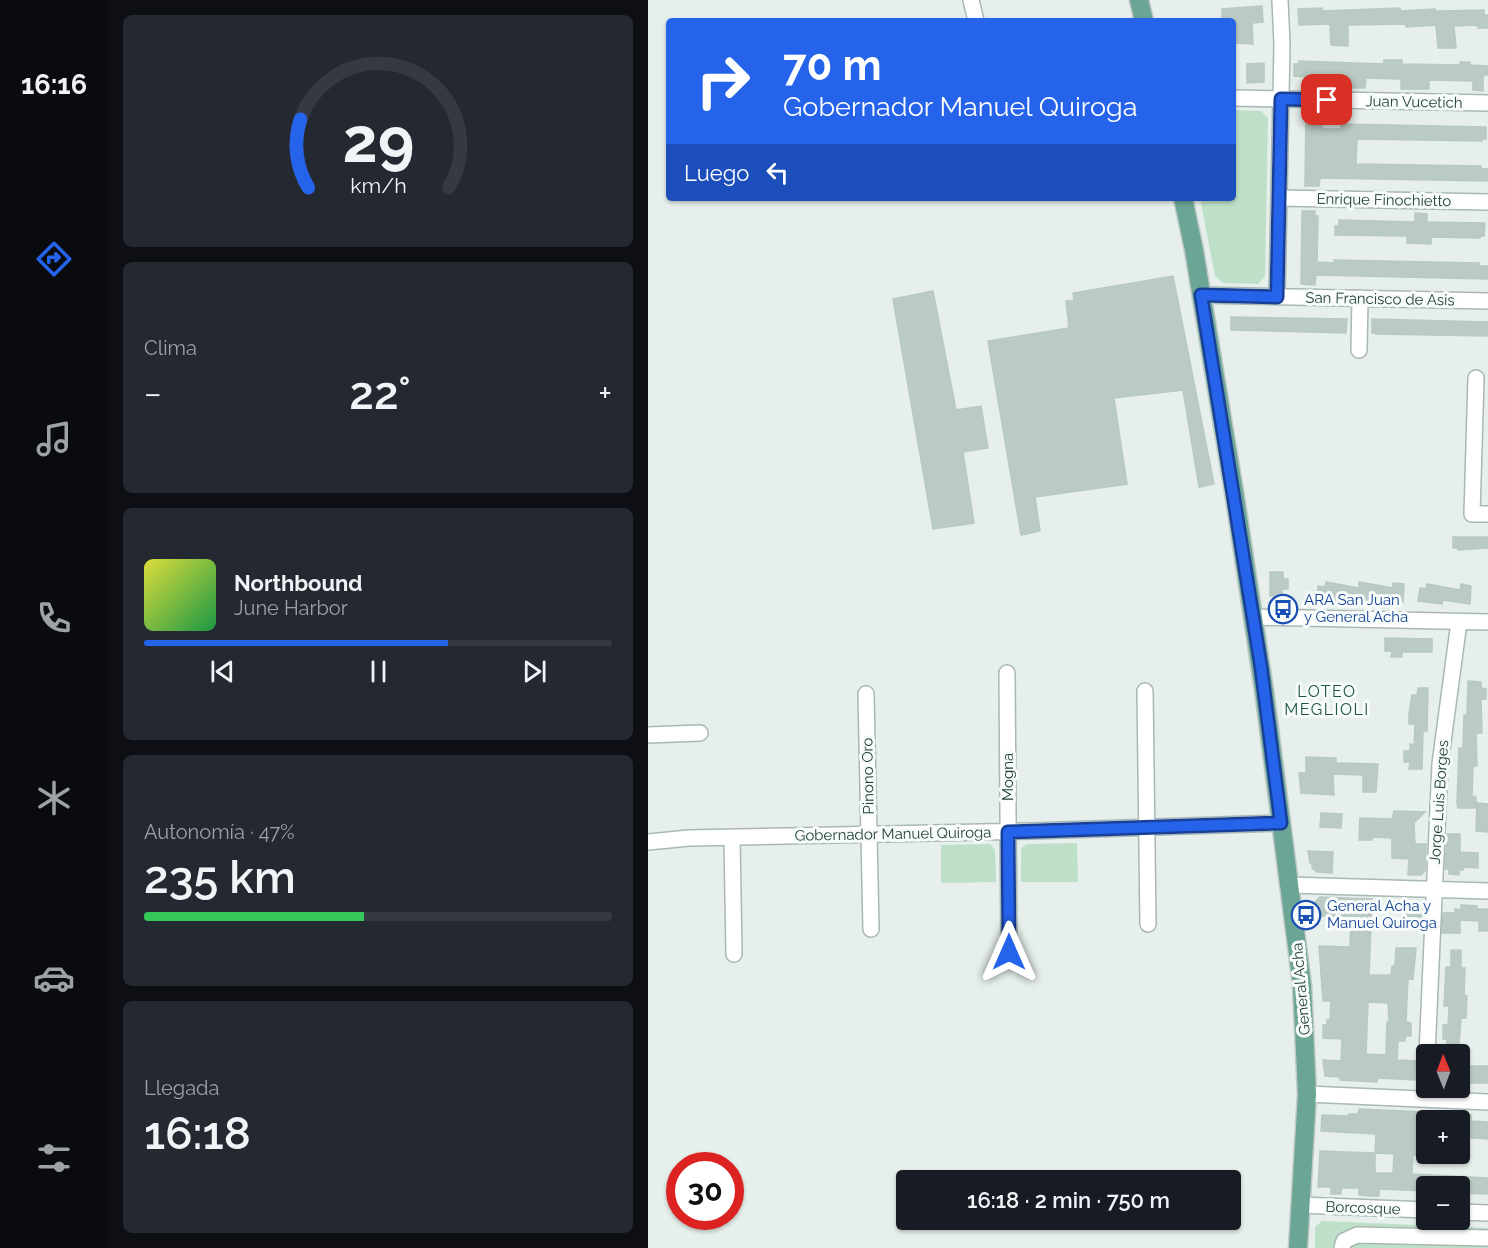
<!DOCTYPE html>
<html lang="es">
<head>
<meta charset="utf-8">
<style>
	:root { --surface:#171b24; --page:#242831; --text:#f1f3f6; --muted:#9ea1a6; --line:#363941; --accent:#2563eb }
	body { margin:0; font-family:Raleway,sans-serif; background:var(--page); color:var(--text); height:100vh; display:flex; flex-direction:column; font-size:22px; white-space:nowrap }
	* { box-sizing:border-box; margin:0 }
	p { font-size:20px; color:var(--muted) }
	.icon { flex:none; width:33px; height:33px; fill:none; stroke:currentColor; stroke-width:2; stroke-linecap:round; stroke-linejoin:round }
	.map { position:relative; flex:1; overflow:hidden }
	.drawer { display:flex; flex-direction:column; gap:15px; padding:15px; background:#0d0f14; width:540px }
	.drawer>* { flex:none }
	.guide { position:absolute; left:18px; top:18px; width:570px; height:183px; border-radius:6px; box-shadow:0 2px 4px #0004; background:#2563eb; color:#fff; overflow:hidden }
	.needle { width:39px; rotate:359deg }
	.buttons { position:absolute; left:768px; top:1044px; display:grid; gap:12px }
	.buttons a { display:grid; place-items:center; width:54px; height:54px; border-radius:6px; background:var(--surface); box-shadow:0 2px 4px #0004; font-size:30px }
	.speed { position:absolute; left:18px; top:1152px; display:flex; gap:12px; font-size:30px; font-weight:700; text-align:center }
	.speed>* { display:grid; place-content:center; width:78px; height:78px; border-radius:50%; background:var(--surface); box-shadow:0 2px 4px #0004; line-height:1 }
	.speed .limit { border:9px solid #d22; background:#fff; color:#111 }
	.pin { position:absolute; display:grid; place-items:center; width:51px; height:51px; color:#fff; margin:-26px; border-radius:12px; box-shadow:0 3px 9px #0006 }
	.me { position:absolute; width:66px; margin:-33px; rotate:0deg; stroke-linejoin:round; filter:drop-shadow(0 0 4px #0008) }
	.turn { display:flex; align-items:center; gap:21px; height:126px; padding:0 18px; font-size:27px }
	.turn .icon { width:78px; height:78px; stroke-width:2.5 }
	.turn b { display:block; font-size:42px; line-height:51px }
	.then { display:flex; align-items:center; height:57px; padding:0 18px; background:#0003; gap:12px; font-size:22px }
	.big { font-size:45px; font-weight:600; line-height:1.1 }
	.drawer .card { flex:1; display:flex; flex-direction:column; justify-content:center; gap:9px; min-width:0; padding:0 21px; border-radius:9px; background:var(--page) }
	.drawer .dial { align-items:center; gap:0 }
	.dial svg { height:156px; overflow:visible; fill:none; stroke:var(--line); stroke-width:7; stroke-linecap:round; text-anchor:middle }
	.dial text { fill:var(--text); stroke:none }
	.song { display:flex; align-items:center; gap:18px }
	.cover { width:72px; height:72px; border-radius:9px; background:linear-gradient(135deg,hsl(60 70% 55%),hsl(140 70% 35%)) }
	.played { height:6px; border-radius:3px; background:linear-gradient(90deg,var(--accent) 65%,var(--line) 65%) }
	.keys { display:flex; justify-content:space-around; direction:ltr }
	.heat { display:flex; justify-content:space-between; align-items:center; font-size:33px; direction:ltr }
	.charge { height:9px; border-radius:4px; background:linear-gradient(90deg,#34c759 47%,var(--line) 0) }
	.trip { position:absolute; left:248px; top:1170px; width:345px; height:60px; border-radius:6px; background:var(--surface); box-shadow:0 2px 4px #0004; font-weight:600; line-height:60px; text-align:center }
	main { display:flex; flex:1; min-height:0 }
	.tabs { display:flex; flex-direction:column; width:108px; justify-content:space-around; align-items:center; background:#090b0e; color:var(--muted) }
	.tabs .icon { width:42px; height:42px }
	.tabs .active { color:var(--accent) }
	.tabs b { font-size:27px; color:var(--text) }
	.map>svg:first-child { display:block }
</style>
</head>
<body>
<main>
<nav class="tabs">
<b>16:16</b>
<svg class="icon active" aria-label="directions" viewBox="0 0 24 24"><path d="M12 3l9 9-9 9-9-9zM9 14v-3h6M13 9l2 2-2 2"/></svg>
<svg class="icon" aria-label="music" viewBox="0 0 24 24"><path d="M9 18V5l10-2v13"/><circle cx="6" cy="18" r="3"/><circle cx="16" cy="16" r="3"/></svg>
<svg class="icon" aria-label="phone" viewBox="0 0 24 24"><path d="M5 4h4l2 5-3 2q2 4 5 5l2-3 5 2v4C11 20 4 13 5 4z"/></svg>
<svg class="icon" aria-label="climate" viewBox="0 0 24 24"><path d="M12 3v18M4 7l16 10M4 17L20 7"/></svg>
<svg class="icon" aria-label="car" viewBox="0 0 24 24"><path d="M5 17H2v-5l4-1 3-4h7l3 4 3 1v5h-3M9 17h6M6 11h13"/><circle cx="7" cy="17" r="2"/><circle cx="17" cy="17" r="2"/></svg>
<svg class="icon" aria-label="filters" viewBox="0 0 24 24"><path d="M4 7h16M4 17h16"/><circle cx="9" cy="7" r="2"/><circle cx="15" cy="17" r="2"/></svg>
</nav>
<section class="drawer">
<div class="card dial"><svg viewBox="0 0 100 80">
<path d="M14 69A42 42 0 1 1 86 69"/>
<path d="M14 69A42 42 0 0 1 10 34" stroke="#2563eb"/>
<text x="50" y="56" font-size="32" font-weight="700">29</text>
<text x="50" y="72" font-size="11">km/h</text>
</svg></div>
<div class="card"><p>Clima</p>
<div class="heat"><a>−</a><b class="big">22°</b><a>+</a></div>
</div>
<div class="card">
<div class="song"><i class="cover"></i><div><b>Northbound</b><p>June Harbor</p></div></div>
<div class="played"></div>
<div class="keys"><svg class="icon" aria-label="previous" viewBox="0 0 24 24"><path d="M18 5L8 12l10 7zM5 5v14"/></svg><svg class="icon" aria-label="pause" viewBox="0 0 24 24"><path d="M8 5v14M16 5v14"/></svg><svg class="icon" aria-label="next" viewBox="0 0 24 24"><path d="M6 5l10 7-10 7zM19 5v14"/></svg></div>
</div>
<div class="card"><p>Autonomía · 47%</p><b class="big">235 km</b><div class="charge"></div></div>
<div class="card"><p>Llegada</p><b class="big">16:18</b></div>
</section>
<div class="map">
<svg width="840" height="1248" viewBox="0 0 840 1248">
	<rect width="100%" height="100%" fill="#e6efeb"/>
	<path fill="#bfe0c8" d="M 585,110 L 613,111 L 620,118 L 617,276 L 610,284 L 575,283 L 567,276 L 552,198 L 585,198 Z
		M 429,843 L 430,882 L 373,882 L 373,848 L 379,844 Z
		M 342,844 L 347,850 L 348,882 L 293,883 L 293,845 Z
		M 674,1221 L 840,1228 L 840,1248 L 667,1248 L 667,1227 Z"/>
	<path fill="#bbcac4" stroke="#b8c9c2" stroke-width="1.5" fill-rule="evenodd" d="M 614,6 L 615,22 L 604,23 L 605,44 L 588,43 L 587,21 L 574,21 L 574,9 Z
		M 674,8 L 674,11 L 752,8 L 752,11 L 787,9 L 787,11 L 793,11 L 836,10 L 836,15 L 840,15 L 840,28 L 830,28 L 829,25 L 806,26 L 808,48 L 790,48 L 788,25 L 758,27 L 758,24 L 700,25 L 700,46 L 683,45 L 682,24 L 651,25 L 650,9 Z
		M 736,60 L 754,60 L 754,64 L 812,65 L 812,62 L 822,62 L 822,65 L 840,66 L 839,75 L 835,75 L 835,91 L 825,90 L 825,81 L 781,80 L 781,89 L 753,89 L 753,79 L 718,78 L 717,88 L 699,88 L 700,78 L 674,77 L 674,87 L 664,87 L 660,77 L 646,76 L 646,64 L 651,64 L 651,61 L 736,64 Z
		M 616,63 L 616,82 L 599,83 L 599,64 Z
		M 658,112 L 671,112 L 671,117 L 674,117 L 674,129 L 693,129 L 693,124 L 838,127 L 838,139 L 834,139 L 834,141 L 709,139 L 708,164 L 833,166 L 833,169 L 840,169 L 840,181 L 672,178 L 671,186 L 657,186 Z
		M 654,211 L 667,211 L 667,216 L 670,216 L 669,262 L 686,263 L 686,260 L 831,263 L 831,266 L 840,266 L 840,279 L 668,275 L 667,285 L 653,284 Z
		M 767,213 L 779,214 L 779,222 L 837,223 L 836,236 L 832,236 L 832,238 L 783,237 L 783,244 L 759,243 L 759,236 L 687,235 L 687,226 L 691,226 L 691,220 L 767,222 Z
		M 525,276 L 566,484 L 551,487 L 535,390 L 466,398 L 479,484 L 387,497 L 392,531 L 373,535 L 340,341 L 421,328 L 418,301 L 426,301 L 425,293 Z
		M 285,291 L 308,410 L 333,406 L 340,448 L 315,452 L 326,523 L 285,529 L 245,299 Z
		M 583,317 L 699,319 L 698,333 L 583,330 Z
		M 724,319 L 840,322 L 840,336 L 729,334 L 724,333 Z
		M 805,537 L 840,537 L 840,548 L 810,550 L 810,548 L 805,548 Z
		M 622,572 L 635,572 L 635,579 L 640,579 L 640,589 L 634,589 L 634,596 L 622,596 Z
		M 678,582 L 711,588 L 711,582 L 745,588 L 745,583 L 756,584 L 755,602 L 727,599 L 726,603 L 693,598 L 693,602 L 669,599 L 670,586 L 677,587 Z
		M 779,584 L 812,590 L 813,584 L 823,586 L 822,604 L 795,600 L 794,604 L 770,601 L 772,588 L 778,589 Z
		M 737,638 L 784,639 L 784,652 L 754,652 L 754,657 L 743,657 L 744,651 L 737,651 Z
		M 820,681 L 833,682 L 833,688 L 838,689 L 838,699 L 833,699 L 834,733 L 828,733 L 829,766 L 825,766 L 824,796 L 828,797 L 828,808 L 810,808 L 809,803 L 811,748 L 815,748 L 816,715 L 819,715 Z
		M 770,688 L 780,688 L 779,731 L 775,731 L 774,769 L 761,769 L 762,762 L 756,762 L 756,751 L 762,751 L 762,744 L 766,745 L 767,724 L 761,724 L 761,714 L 764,695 L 769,695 Z
		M 658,757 L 688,758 L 688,763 L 730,764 L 728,792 L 715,792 L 715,775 L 685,774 L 686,795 L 653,793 L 651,773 L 658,773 Z
		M 829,803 L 840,804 L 840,832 L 828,831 Z
		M 746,811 L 777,812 L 766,823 L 767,844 L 778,844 L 777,871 L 773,875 L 760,875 L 761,859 L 744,858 L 744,838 L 724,837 L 724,840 L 711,840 L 712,818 L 744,819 Z
		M 673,813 L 694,814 L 693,828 L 672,827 Z
		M 799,834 L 812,834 L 812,852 L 830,853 L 830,868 L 815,867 L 815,870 L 811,870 L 811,875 L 801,874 L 801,869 L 797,869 Z
		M 660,851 L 685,852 L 684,873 L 669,872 L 664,868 L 664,863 L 662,863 Z
		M 672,897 L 724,899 L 721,975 L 743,975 L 744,966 L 747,966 L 748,948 L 768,948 L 765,979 L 760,979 L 759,999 L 758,1022 L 763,1023 L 763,1036 L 757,1036 L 757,1041 L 750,1041 L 749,1060 L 768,1061 L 767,1080 L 730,1078 L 729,1082 L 692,1080 L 692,1077 L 677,1076 L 675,1060 L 693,1061 L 694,1039 L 675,1038 L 675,1025 L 679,1025 L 679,1020 L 682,1020 L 683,1001 L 675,1001 L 671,946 L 702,947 L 703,916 L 667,916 L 665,904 ZM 720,1002 L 740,1003 L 741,1022 L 739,1022 L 738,1055 L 718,1054 Z
		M 758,904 L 771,905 L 774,908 L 774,921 L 757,921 Z
		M 813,905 L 829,906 L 829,909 L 840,909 L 840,931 L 831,931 L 831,921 L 812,920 L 812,933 L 794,933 L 795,913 L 807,913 L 807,909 L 813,910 Z
		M 803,950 L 813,950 L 813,968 L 817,968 L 816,995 L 819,996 L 818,1018 L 813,1018 L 811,1044 L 808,1044 L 807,1050 L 798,1050 L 799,1039 L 795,1039 L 795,1025 L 800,1025 L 801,1006 L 796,1006 L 798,967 L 803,967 Z
		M 812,1066 L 840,1066 L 839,1083 L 812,1083 Z
		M 711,1109 L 778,1112 L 778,1136 L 773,1135 L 771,1155 L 765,1155 L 764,1174 L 840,1178 L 840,1194 L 812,1193 L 812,1186 L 778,1186 L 778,1191 L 731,1189 L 731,1196 L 723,1196 L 711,1195 L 711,1188 L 693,1188 L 693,1194 L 683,1194 L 683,1187 L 670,1187 L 672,1151 L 727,1153 L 728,1134 L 673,1131 L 674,1115 L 700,1116 L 701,1114 L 710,1114 ZM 727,1153 L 746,1154 L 745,1173 L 727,1173 Z
		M 812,1114 L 823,1115 L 823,1121 L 840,1122 L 840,1139 L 812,1137 Z"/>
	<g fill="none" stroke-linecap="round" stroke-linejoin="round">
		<g stroke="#a8b8b2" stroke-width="18">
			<path id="minor" d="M 323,0 L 328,21
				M 585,98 L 840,103
				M 631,198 L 840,202
				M 553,295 L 840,301
				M 629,297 L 634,44 L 632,0
				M 711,350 L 712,298
				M 828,378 L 824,514 L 840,514
				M 605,617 L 840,622
				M 359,673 L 361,952
				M 497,691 L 500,924
				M 218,694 L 223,929
				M 0,735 L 52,733
				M 84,837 L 86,954
				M 0,842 L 41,838 L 384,831 L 633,823
				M 641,885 L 840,891
				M 779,1054 L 792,764 L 811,622
				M 659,1094 L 840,1102
				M 777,1099 L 778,1059
				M 652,1205 L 778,1210
				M 812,1212 L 840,1213
				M 694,1248 L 696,1241 L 709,1235 L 840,1238"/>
		</g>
		<g stroke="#c2cac8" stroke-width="21">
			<path id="major" d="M 491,0 L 496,21
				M 535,198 L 546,250 L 587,498 L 616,690 L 654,985 L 659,1094 L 650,1248"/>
		</g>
		<use href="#minor" stroke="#fff" stroke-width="15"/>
		<use href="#major" stroke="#6aa596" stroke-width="18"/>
	</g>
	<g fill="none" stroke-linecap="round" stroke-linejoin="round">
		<g stroke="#184099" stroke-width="15">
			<path id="route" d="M 361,952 L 360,832 L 633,823 L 613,667 L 553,295 L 629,297 L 633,99 L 679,100"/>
		</g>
		<use href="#route" stroke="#2563eb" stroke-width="10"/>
	</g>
	<defs>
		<g id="bus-ring" transform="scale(1.5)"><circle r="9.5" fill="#f7fbf9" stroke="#1a4fb4" stroke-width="1.5"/><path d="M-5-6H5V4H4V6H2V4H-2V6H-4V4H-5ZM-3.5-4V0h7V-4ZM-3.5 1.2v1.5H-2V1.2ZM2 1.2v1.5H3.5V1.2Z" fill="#1a4fb4"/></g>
	</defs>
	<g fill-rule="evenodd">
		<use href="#bus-ring" x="635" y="609"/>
		<use href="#bus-ring" x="658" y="915"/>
	</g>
	<g text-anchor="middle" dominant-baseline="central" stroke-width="6" stroke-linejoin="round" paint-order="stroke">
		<g font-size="15" fill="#24423a" stroke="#f7fbf9">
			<text transform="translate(766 102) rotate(1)">Juan Vucetich</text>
			<text transform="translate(736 200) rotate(1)">Enrique Finochietto</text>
			<text transform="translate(732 299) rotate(1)">San Francisco de Asis</text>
			<text transform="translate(220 776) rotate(-91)">Pinono Oro</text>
			<text transform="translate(360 777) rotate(-90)">Mogna</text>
			<text transform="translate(791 802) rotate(-86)">Jorge Luis Borges</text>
			<text transform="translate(245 834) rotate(-1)">Gobernador Manuel Quiroga</text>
			<text transform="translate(653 989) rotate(-95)">General Acha</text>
			<text transform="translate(715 1208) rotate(2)">Borcosque</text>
		</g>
		<g font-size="15" fill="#164399" stroke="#f7fbf9" text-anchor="start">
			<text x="656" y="600">ARA San Juan<tspan x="656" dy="17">y General Acha</tspan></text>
			<text x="679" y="906">General Acha y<tspan x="679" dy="17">Manuel Quiroga</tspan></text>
		</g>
		<g font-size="16" letter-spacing="1.5" fill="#1f5548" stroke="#f7fbf9">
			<text x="679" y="691">LOTEO<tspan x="679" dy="18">MEGLIOLI</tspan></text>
		</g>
	</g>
</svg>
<div class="buttons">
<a><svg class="needle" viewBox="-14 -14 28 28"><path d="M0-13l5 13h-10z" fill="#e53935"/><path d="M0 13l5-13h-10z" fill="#9ea1a6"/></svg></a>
<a>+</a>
<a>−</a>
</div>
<div class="speed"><div class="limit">30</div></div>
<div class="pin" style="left:679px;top:100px;background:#d93025"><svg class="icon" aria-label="arrive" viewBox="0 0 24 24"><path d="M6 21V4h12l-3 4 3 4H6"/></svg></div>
<svg class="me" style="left:361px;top:952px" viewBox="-20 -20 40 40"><path d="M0-17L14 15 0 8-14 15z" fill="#2563eb" stroke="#fff" stroke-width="4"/></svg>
<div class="trip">16:18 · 2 min · 750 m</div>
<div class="guide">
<div class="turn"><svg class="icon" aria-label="right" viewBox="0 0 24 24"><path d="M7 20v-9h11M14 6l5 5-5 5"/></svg><div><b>70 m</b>Gobernador Manuel Quiroga</div></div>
<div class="then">Luego<svg class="icon" aria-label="left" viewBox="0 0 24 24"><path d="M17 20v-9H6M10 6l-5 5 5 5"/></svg></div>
</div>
</div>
</main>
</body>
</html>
